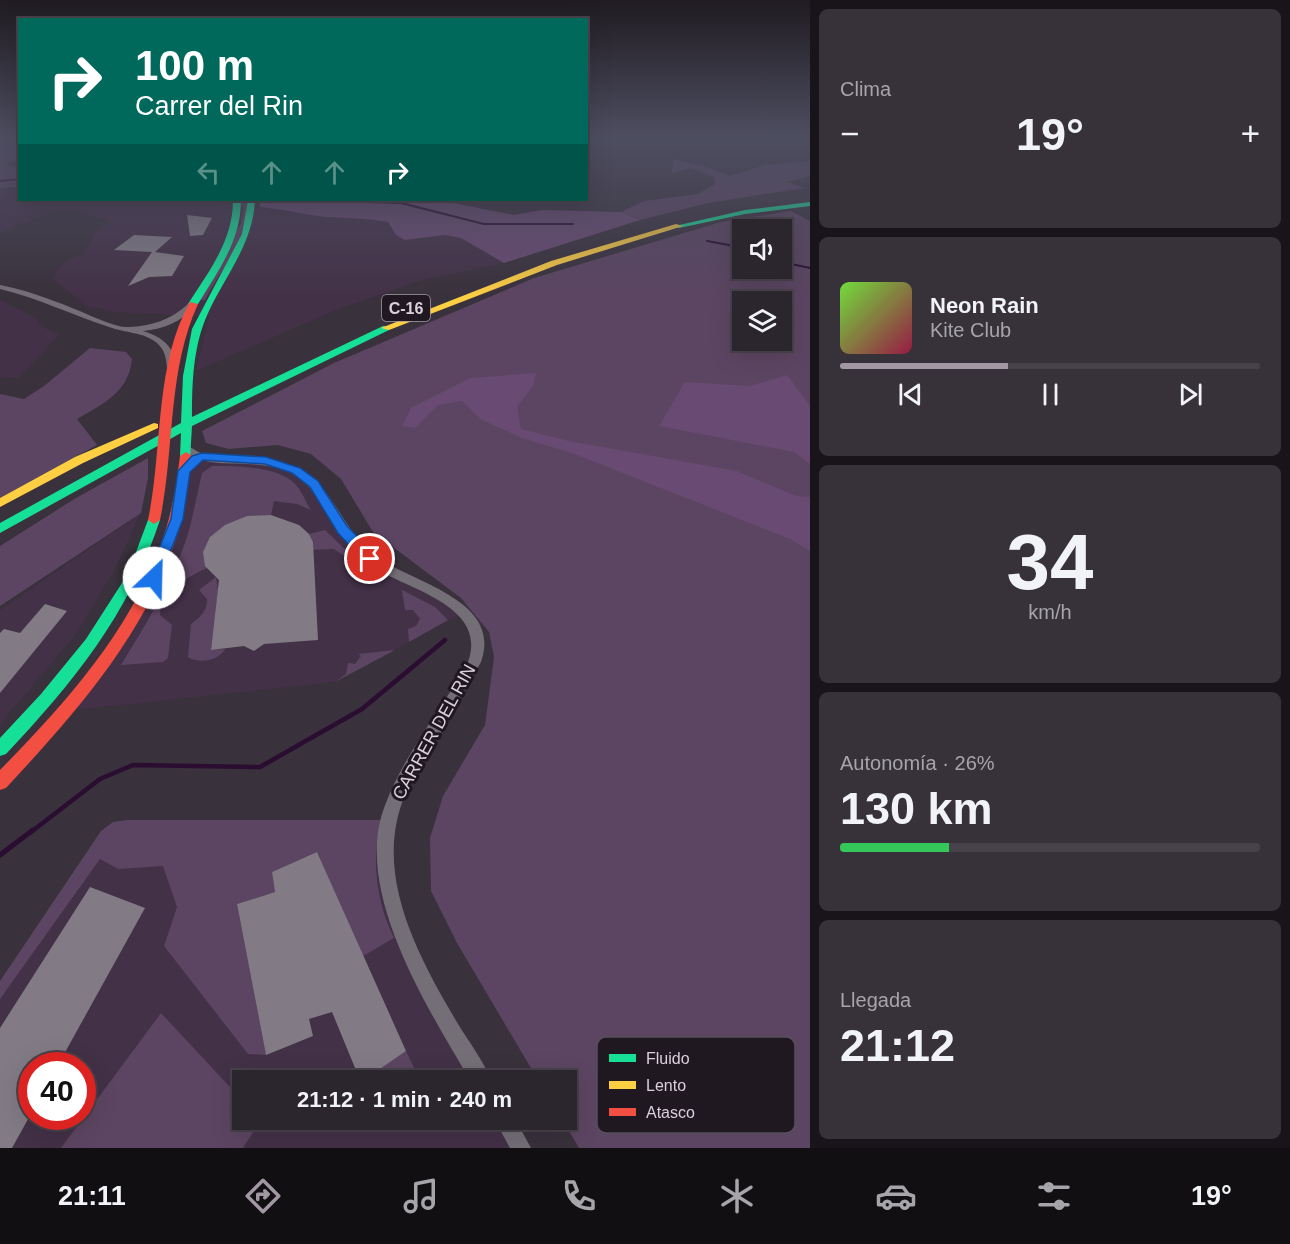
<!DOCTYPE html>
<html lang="es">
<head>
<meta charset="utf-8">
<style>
	:root { --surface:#2b252d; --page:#373139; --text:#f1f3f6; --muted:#a6a5aa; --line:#474249; --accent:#a198a4 }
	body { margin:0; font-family:Arial,sans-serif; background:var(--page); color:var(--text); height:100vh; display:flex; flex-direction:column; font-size:22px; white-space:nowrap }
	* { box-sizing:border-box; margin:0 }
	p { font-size:20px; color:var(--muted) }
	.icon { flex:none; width:33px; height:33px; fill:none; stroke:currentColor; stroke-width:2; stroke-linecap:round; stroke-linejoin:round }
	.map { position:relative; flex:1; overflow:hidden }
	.side { display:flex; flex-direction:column; gap:9px; padding:9px; background:#181419; width:480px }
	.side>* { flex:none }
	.hud { position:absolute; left:18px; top:18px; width:570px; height:183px; border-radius:0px; box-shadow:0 6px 24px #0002,0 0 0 2px var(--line); background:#00695c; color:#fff; overflow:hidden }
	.buttons { position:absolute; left:732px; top:219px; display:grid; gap:12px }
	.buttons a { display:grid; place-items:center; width:60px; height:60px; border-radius:0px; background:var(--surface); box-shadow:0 6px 24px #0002,0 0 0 2px var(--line); font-size:30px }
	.speed { position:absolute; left:18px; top:1052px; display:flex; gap:12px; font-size:30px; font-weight:700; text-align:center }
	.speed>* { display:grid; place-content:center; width:78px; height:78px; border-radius:50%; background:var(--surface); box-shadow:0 6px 24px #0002,0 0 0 2px var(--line); line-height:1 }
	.speed .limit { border:9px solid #d22; background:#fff; color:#111 }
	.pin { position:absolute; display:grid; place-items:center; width:51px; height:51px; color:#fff; margin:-26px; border:3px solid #fff; border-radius:50%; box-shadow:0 2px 6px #0007 }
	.me { position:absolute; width:66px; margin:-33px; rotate:24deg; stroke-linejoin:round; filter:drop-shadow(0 0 4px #0008) }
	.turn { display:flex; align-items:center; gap:21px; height:126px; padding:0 18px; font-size:27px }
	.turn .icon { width:78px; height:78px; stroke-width:2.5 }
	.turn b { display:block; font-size:42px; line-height:51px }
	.lanes { display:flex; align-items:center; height:57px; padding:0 18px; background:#0003; justify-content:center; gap:30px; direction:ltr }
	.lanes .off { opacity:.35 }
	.big { font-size:45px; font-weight:800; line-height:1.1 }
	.side .card { flex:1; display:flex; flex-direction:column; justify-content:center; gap:9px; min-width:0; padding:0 21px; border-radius:9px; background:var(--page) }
	.side .dial { align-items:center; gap:0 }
	.dial b { font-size:78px; line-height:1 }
	.song { display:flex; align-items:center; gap:18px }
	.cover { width:72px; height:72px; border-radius:9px; background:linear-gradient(135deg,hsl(100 70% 55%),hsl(340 70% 35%)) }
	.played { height:6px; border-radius:3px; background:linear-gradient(90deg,var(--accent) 40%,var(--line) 40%) }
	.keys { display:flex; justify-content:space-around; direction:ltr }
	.heat { display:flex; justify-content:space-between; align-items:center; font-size:33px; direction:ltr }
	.charge { height:9px; border-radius:4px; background:linear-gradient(90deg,#34c759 26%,var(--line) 0) }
	.trip { position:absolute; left:232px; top:1070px; width:345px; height:60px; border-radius:0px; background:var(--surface); box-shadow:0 6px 24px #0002,0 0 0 2px var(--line); font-weight:800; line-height:60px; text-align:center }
	.menu { display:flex; height:96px; justify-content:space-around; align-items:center; background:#110f12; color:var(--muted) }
	.menu .icon { width:42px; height:42px }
	.menu .selected { color:var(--accent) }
	.menu b { font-size:27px; color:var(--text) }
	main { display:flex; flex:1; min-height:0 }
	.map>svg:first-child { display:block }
</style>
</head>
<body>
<main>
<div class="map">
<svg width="810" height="1148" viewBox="0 0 810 1148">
	<rect width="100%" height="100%" fill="#39313c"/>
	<path fill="#433147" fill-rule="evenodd" d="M 19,187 L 20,200 L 221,200 L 223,204 L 294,210 L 323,217 L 363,217 L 388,222 L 390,229 L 418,240 L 445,235 L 461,238 L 504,263 L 422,280 L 336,310 L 196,371 L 209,317 L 114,312 L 87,306 L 54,280 L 57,269 L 71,258 L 83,255 L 98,228 L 112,222 L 76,210 L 55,210 L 0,233 L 0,188 Z
		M 0,300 L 36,318 L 42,327 L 60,334 L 18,379 L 0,377 Z
		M 202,456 L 266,461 L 296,471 L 358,547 L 462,613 L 335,682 L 65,711 L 154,578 L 189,465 Z
		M 141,513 L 115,569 L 77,633 L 0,724 L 0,610 Z
		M 127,820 L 389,820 L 394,912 L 481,1080 L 243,1080 L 243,1119 L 504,1119 L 521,1148 L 0,1148 L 0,981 L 101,831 L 113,822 ZM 32,1065 L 82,1065 L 82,1116 L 32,1116 Z"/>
	<path fill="#5c4562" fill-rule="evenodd" d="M 0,138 L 19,138 L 19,158 L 7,165 L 19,167 L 19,187 L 0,188 Z
		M 674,159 L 707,167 L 730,176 L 765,165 L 810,161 L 810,176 L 787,182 L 804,188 L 708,203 L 640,220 L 621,212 L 644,201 L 698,194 L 715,184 L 714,177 L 691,168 L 671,174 Z
		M 240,200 L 247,200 C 251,237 221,268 205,300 L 199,300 L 241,223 L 243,209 Z
		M 791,211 L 810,221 L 810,1148 L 579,1148 L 562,1119 L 567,1119 L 567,1080 L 538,1080 L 457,943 L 431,891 L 430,838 L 443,796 L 485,725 L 494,657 L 489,632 L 461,598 L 373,532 L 341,479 L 311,454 L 278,445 L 229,449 L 206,443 L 202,431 L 334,363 L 534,278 L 721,222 ZM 742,230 L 782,230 L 782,268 L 742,268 ZM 742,302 L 782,302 L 782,340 L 742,340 Z
		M 90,348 L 126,352 L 132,359 C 129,392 103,404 77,419 L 97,445 L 0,498 L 0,394 L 24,399 L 44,386 Z
		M 148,458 L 148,478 L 141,513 L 0,606 L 0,546 L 76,498 Z
		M 212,466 C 235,466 274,466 292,481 C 301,488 305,501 311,510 L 297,504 L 274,501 L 271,515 C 241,516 217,524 203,552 L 207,568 C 188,577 161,591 160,615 L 172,625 L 168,658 L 163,662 L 121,665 C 147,622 176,577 190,527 C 194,509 198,491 202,473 Z
		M 325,530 L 352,556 L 347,558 L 334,549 L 304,550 L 304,545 L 314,544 L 309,534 Z
		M 216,577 L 218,591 L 211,650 L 225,649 C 219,661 199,664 188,657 L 191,624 C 200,617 208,611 207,599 L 199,590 Z
		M 402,590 L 435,607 L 448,620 L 409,642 L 408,629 L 416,626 L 420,619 L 413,610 L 405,610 Z
		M 395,650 L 335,682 L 346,674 L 348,663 L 355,664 L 361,656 L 358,654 Z
		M 127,820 L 381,820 C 371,859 376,901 394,938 L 363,956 L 317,852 L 272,872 L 275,892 L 237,904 L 266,1055 L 248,1054 L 164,946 L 177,907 L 163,866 L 118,869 L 100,859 L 0,999 L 0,981 L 101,831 L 113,822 Z
		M 161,1013 L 243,1101 L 243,1119 L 261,1120 L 243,1148 L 61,1148 Z
		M 406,1051 L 420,1080 L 403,1080 L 397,1075 L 394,1080 L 364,1080 Z"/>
	<path fill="#694a72" d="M 259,200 L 438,200 L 514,215 L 541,210 L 621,212 L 640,220 L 504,263 L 461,238 L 445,235 L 405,240 L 396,235 L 388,222 C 367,218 347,218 326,217 C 306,215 282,209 260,207 Z
		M 536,373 L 533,386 L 517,407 L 521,429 L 569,441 L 737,471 L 796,496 L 810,497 L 810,551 L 790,539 L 572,453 L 522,438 L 482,420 L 462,401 L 438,405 L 415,428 L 402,426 L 411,408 L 470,378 Z
		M 787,375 L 810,406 L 810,464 L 794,452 L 659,426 L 685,382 L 750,386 Z"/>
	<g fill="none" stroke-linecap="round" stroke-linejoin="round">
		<path stroke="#2a0d31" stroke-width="2" d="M 0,181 L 20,179
			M 302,200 L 401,203 L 484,224 L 573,224
			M 707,241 L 729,245 L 742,252
			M 782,262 L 810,268"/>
		<path stroke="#2a0d31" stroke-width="4.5" d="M 31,832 L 100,779 L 133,765 L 260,767 L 362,709 L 445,640"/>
		<path stroke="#2a0d31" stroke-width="5" d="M 0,855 L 33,830"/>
	</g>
	<path fill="#827b85" d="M 187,215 L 196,216 L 212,218 L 203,235 L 190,236 Z
		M 134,235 L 172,237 L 155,252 L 184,256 L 172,276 L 149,277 L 128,286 L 152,252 L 114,250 Z
		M 271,515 L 299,525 L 309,534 L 313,542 L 318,640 L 264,644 L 254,651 L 244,646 L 211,650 L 219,580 L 205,566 L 203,552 L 210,537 L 225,525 L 247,516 Z
		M 45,604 L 67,611 L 0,693 L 0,633 L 4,629 L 20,633 Z
		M 317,852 L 406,1051 L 364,1080 L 360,1080 L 332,1012 L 309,1019 L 313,1036 L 266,1055 L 237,904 L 275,892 L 272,872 Z
		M 90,887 L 145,908 L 58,1065 L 32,1065 L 32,1112 L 12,1148 L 0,1148 L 0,1028 Z"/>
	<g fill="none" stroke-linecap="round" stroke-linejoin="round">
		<path fill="#746f77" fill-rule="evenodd" d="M 0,285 C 25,290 48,298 72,308 C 86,313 114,328 129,327 C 151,326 171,320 188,304 L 195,306 C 181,322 164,329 143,331 C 161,336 179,349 174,370 L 171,371 L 167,368 C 166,358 165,350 157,343 C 144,332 125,333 109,327 C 72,315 38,298 0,289 Z
			M 187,446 C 193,448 197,452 203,454 C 237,462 268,451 301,470 C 333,489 344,530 372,553 C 405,582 504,597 481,662 L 405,795 C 372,874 418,956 458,1024 C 469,1042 483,1060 491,1080 L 470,1080 C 429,1010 353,892 384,808 C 403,755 441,711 468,662 C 490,601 395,588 363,560 C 336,536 326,495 294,475 C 259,454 214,474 183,451 L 182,449 Z
			M 494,1119 L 515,1119 L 531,1148 L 510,1148 Z"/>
		<path fill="#16e098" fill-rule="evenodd" d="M 233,200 L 241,200 C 241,241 218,271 198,304 L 190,306 L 188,304 C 209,271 233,241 233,200 Z
			M 248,200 L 255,200 C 253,244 226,274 208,313 C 193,346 192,382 192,417 L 383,326 L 389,326 L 389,330 L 192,426 L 190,459 L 186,460 L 180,456 L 181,433 L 0,533 L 0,523 L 181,423 L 183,376 L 192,329 L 242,234 Z
			M 810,202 L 810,206 L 745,214 L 679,228 L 675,226 L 745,210 Z
			M 154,516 L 160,520 C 129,614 73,683 6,754 L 0,756 L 0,738 L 41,694 L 86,639 L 122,583 L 136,552 L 148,520 Z"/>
		<path fill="#ffcf43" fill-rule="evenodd" d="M 676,224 L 683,226 L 557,265 L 389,330 L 381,328 L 551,261 Z
			M 154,423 L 158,424 L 158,428 L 83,463 L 0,507 L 0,498 L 75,457 Z"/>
		<path fill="#f24e42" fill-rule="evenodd" d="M 190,302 L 198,304 C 167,372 175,448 160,520 L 154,524 L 148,520 C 163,450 154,365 190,302 Z
			M 186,452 L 192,456 C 188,488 183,519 172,550 C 139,642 72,717 6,788 L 0,790 L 0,770 C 63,706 127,635 159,549 C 171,519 176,488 180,456 Z"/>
	</g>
	<linearGradient id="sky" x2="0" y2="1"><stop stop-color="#1f1b21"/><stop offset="0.46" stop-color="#4e4e61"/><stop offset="1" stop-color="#4e4e61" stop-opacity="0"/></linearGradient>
	<rect width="810" height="298" fill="url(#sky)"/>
	<path fill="#1a73e8" stroke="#114b97" stroke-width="1.5" d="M 202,453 L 266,457 L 300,468 L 318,481 L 347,526 L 375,555 L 375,562 L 365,562 L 338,533 L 310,487 L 292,473 L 265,464 L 203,460 L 190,472 L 183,519 L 160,578 L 158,582 L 149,582 L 147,578 L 171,519 L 178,471 L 192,456 Z"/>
	<g text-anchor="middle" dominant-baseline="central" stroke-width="6" stroke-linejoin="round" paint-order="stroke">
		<rect fill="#1f1821" stroke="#a199a4" stroke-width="1.5" x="382" y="295" width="48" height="26" rx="4.5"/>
		<g font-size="16" font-weight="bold" fill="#d9d0dc">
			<text x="406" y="308">C-16</text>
		</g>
		<g font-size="18" fill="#d9d0dc" stroke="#1f1821">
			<text transform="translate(434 732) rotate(-61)">CARRER DEL RIN</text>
		</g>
	</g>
	<rect x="597" y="1037" width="198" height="96" rx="9" fill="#1f1821" stroke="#574f59" stroke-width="1.5"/>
	<rect x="609" y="1054" width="27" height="8" fill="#16e098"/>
	<rect x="609" y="1081" width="27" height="8" fill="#ffcf43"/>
	<rect x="609" y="1108" width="27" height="8" fill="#f24e42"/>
	<g font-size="16" fill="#d9d0dc">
		<text x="646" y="1064">Fluido</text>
		<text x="646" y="1091">Lento</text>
		<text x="646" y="1118">Atasco</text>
	</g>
</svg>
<div class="buttons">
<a><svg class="icon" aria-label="sound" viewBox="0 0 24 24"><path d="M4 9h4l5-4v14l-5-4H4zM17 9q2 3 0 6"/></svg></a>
<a><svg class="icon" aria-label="layers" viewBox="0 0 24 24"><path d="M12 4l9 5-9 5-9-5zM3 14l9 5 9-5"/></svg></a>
</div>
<div class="speed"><div class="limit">40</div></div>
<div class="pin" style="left:370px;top:559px;background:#d93025"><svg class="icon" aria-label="arrive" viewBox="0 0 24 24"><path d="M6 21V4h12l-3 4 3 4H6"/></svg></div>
<svg class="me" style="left:154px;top:578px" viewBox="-20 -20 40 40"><circle r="19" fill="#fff"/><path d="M0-13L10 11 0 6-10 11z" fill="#1a73e8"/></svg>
<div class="trip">21:12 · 1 min · 240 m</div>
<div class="hud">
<div class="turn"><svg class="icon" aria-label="right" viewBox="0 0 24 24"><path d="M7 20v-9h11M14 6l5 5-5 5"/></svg><div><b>100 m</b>Carrer del Rin</div></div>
<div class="lanes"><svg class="icon off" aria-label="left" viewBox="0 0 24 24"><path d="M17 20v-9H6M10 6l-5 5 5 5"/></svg><svg class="icon off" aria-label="ahead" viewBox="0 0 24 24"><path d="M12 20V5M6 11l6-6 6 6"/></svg><svg class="icon off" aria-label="ahead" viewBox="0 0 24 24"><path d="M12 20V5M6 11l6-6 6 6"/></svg><svg class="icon" aria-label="right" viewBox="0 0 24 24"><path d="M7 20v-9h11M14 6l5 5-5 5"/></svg></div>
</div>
</div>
<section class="side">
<div class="card"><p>Clima</p>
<div class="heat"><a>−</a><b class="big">19°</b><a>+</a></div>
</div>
<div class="card">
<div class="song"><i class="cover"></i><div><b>Neon Rain</b><p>Kite Club</p></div></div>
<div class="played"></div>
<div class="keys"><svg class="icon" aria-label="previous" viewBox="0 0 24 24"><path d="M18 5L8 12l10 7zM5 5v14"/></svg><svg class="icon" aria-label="pause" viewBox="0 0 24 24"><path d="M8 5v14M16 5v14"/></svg><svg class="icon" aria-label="next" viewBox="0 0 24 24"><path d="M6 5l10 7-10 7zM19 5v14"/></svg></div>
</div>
<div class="card dial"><b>34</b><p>km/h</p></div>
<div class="card"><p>Autonomía · 26%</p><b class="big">130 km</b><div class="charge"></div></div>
<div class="card"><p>Llegada</p><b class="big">21:12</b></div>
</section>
</main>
<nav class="menu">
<b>21:11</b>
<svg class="icon selected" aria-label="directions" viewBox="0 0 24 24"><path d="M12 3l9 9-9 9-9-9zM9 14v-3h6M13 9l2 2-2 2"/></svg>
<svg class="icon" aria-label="music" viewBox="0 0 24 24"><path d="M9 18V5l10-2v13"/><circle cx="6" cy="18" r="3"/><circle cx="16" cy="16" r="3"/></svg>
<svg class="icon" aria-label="phone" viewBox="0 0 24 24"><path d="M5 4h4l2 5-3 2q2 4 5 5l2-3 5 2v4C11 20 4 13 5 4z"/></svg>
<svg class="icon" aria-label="climate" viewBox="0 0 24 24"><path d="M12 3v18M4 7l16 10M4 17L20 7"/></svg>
<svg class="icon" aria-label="car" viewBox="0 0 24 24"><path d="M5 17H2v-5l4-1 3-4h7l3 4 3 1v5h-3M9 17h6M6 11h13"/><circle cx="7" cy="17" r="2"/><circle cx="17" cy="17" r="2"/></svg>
<svg class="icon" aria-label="filters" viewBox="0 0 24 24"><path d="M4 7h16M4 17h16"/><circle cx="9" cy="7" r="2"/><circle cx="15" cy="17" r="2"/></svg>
<b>19°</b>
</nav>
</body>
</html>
